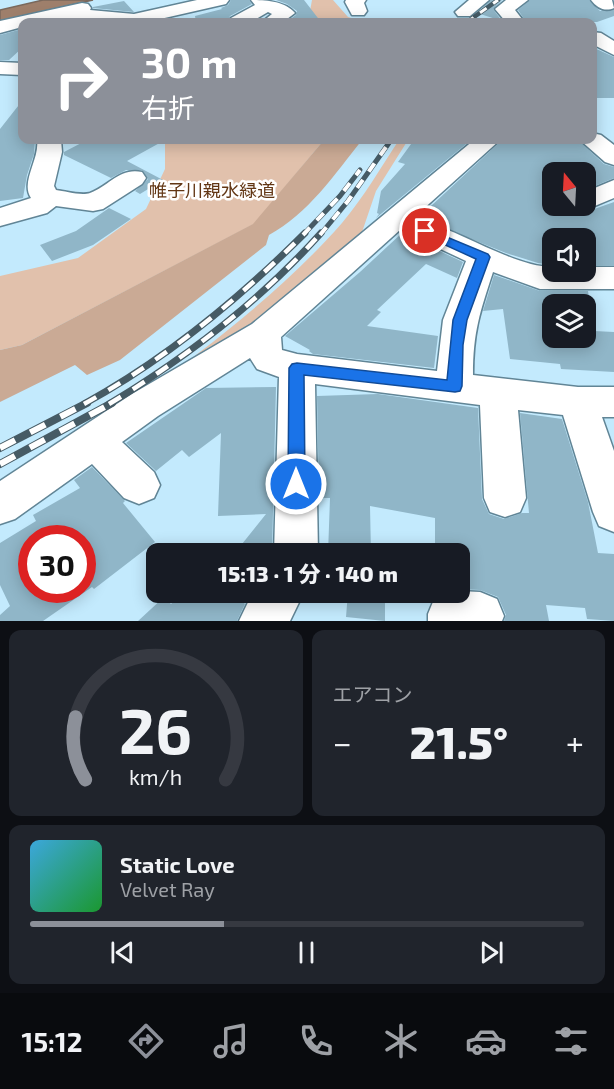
<!DOCTYPE html>
<html lang="ja">
<head>
<meta charset="utf-8">
<style>
	:root { --surface:#171b24; --page:#20242c; --text:#f1f3f6; --muted:#9ea1a6; --line:#363941; --accent:#8c9099 }
	body { margin:0; font-family:"Exo 2","Noto Sans JP",sans-serif; background:var(--page); color:var(--text); height:100vh; display:flex; flex-direction:column; font-size:22px; white-space:nowrap }
	* { box-sizing:border-box; margin:0 }
	p { font-size:20px; color:var(--muted) }
	.icon { flex:none; width:33px; height:33px; fill:none; stroke:currentColor; stroke-width:2; stroke-linecap:round; stroke-linejoin:round }
	.map { position:relative; height:621px; overflow:hidden }
	.details { display:flex; flex-direction:column; gap:9px; padding:9px; background:#0d0f14; flex:1 }
	.details>* { flex:none }
	.guide { position:absolute; left:18px; top:18px; width:579px; height:126px; border-radius:12px; box-shadow:0 3px 15px #0003; background:#8c9099; color:#fff; overflow:hidden }
	.needle { width:39px; rotate:342deg }
	.buttons { position:absolute; left:542px; top:162px; display:grid; gap:12px }
	.buttons a { display:grid; place-items:center; width:54px; height:54px; border-radius:12px; background:var(--surface); box-shadow:0 3px 15px #0003; font-size:30px }
	.speed { position:absolute; left:18px; top:525px; display:flex; gap:12px; font-size:30px; font-weight:700; text-align:center }
	.speed>* { display:grid; place-content:center; width:78px; height:78px; border-radius:50%; background:var(--surface); box-shadow:0 3px 15px #0003; line-height:1 }
	.speed .limit { border:9px solid #d22; background:#fff; color:#111 }
	.pin { position:absolute; display:grid; place-items:center; width:51px; height:51px; color:#fff; margin:-26px; border:3px solid #fff; border-radius:50%; box-shadow:0 2px 6px #0007 }
	.me { position:absolute; width:66px; margin:-33px; rotate:0deg; stroke-linejoin:round; filter:drop-shadow(0 0 4px #0008) }
	.turn { display:flex; align-items:center; gap:21px; height:126px; padding:0 24px; font-size:27px }
	.turn .icon { width:78px; height:78px; stroke-width:2.5 }
	.turn b { display:block; font-size:42px; line-height:51px }
	.big { font-size:45px; font-weight:800; line-height:1.1 }
	.details .tile { flex:1; display:flex; flex-direction:column; justify-content:center; gap:9px; min-width:0; padding:0 21px; border-radius:12px; background:var(--page) }
	.details .dial { align-items:center; gap:0 }
	.dial svg { height:156px; overflow:visible; fill:none; stroke:var(--line); stroke-width:7; stroke-linecap:round; text-anchor:middle }
	.dial text { fill:var(--text); stroke:none }
	.song { display:flex; align-items:center; gap:18px }
	.cover { width:72px; height:72px; border-radius:9px; background:linear-gradient(135deg,hsl(200 70% 55%),hsl(130 70% 35%)) }
	.played { height:6px; border-radius:3px; background:linear-gradient(90deg,var(--accent) 35%,var(--line) 35%) }
	.keys { display:flex; justify-content:space-around; direction:ltr }
	.heat { display:flex; justify-content:space-between; align-items:center; font-size:33px; direction:ltr }
	.details .tiles { flex:1; display:grid; gap:9px; grid-template-columns:1fr 1fr }
	.tile:last-child { grid-column:span 2 }
	.trip { position:absolute; left:146px; top:543px; width:324px; height:60px; border-radius:12px; background:var(--surface); box-shadow:0 3px 15px #0003; font-weight:800; line-height:60px; text-align:center }
	.tabs { display:flex; height:96px; justify-content:space-around; align-items:center; background:#090b0e; color:var(--muted) }
	.tabs .icon { width:42px; height:42px }
	.tabs .selected { color:var(--accent) }
	.tabs b { font-size:27px; color:var(--text) }
	.map>svg:first-child { display:block }
</style>
</head>
<body>
<div class="map">
<svg width="614" height="621" viewBox="0 0 614 621">
	<rect width="100%" height="100%" fill="#c3eafd"/>
	<path fill="#e1c1ac" d="M 312,0 L 333,0 L 348,17 L 365,22 L 308,22 Z
		M 165,140 L 324,140 L 254,224 L 22,345 L 0,350 L 0,276 L 78,258 L 146,209 L 165,169 Z
		M 399,140 L 408,140 L 376,191 L 361,235 L 255,326 L 141,396 C 212,344 284,289 342,223 C 364,197 381,167 399,140 Z"/>
	<path fill="#caaa95" d="M 324,140 L 362,140 C 335,174 308,214 269,235 L 266,245 L 120,360 L 87,375 L 75,365 L 0,402 L 0,350 L 22,345 L 253,224 Z"/>
	<path fill="#9e7f6b" stroke="#79685c" stroke-width="1.5" d="M 43,0 L 93,0 L 0,21 L 0,10 Z"/>
	<path fill="#90b6c8" fill-rule="evenodd" d="M 231,0 L 249,0 L 252,4 L 230,16 L 227,22 L 196,22 L 195,16 L 222,9 L 221,8 L 228,5 Z
		M 276,0 L 304,0 L 321,22 L 286,22 L 296,15 L 297,11 L 287,4 Z
		M 491,0 L 502,0 L 493,9 L 502,21 L 477,13 Z
		M 530,0 L 589,0 L 600,11 L 614,10 L 614,16 L 597,22 L 522,22 L 524,19 L 518,10 Z
		M 124,1 L 134,12 L 93,8 L 93,7 Z
		M 22,29 L 22,48 L 9,60 L 0,60 L 0,35 Z
		M 592,47 L 614,57 L 614,98 L 592,98 Z
		M 22,101 L 22,140 L 35,140 L 34,154 L 27,175 L 23,198 L 0,201 L 0,129 Z
		M 87,140 L 165,140 L 127,161 L 163,180 L 140,194 L 135,191 L 148,179 L 142,170 L 126,170 L 111,178 L 64,155 L 64,152 Z
		M 414,140 L 471,140 L 376,218 L 379,214 L 377,213 L 381,191 L 405,164 L 398,162 Z
		M 502,140 L 578,140 L 604,164 L 614,167 L 614,178 L 585,190 L 585,172 L 552,172 L 552,206 L 572,206 L 586,212 L 614,202 L 614,265 L 585,265 L 585,238 L 552,238 L 552,265 L 538,263 L 506,253 L 424,220 L 413,224 L 408,232 L 414,239 L 463,262 L 457,278 L 426,264 L 377,310 L 381,312 L 367,326 L 438,336 L 434,368 L 313,354 L 309,351 L 310,350 L 285,336 L 360,272 Z
		M 109,208 L 131,219 L 93,245 L 52,261 L 40,245 L 76,231 Z
		M 494,275 L 540,291 L 588,291 L 594,331 L 614,332 L 614,372 L 561,369 L 560,364 L 510,359 L 503,309 L 483,311 ZM 552,304 L 585,304 L 585,338 L 552,338 Z
		M 276,387 L 272,554 L 234,554 L 266,514 L 218,516 L 221,433 L 189,457 L 182,450 L 156,471 L 126,443 L 206,388 Z
		M 378,394 L 478,408 L 482,499 L 489,514 L 504,519 L 522,513 L 529,513 L 520,413 L 562,419 L 588,502 L 598,553 L 614,554 L 614,621 L 587,619 L 585,608 L 546,605 L 549,621 L 504,621 L 506,615 L 498,597 L 480,590 L 459,589 L 459,554 L 435,554 L 435,518 L 370,506 L 371,554 L 328,554 L 330,498 L 319,498 L 317,396 Z
		M 92,467 L 125,501 L 123,503 L 155,542 L 94,589 L 92,587 L 43,621 L 0,621 L 0,615 L 10,606 L 0,585 L 0,543 L 36,521 L 33,515 L 80,488 L 74,480 ZM 32,538 L 82,538 L 82,590 L 32,590 Z
		M 184,592 L 234,592 L 245,604 L 237,621 L 138,621 L 164,597 L 171,604 Z
		M 348,592 L 385,592 L 385,621 L 346,617 Z"/>
	<g fill="none" stroke-linecap="round" stroke-linejoin="round">
		<g stroke="#618596" stroke-width="3">
			<path id="minor" d="M 197,0 L 229,0 L 226,4 L 147,22 L 102,22 L 61,18 L 43,22 L 22,22 L 22,27 L 0,33 L 0,21 L 82,3 L 88,4 L 91,8 L 90,10 L 134,14 Z
				M 251,0 C 265,0 285,1 295,13 L 283,22 L 262,22 L 272,14 L 268,12 L 251,22 L 229,22 L 231,18 L 255,5 Z
				M 346,0 L 366,0 L 364,3 L 367,11 L 364,15 L 352,15 L 345,2 Z
				M 469,0 L 489,0 L 470,16 L 458,16 L 455,12 Z
				M 506,0 L 528,0 L 515,10 L 522,19 L 520,22 L 506,22 L 495,9 Z
				M 591,0 L 612,0 L 614,8 C 605,12 597,8 591,0 Z
				M 592,32 L 601,33 L 614,41 L 614,55 L 592,44 Z
				M 0,62 L 22,63 L 22,75 L 0,74 Z
				M 592,133 L 601,135 L 614,145 L 614,165 L 605,162 L 580,140 L 592,140 Z
				M 37,140 L 61,140 L 62,152 L 54,186 L 56,190 C 65,191 81,196 90,193 C 109,186 120,167 142,172 L 146,178 L 142,184 L 103,209 L 93,211 L 56,206 L 47,213 L 0,226 L 0,208 L 31,198 C 20,182 40,159 37,140 Z
				M 474,140 L 500,140 L 281,337 L 282,350 L 297,354 L 437,371 L 443,320 L 466,261 L 415,237 L 410,231 L 415,225 L 425,222 C 463,232 515,267 552,267 L 552,272 L 585,272 L 585,267 L 614,267 L 614,289 L 540,289 L 493,272 C 480,312 473,332 473,375 L 578,387 L 614,387 L 614,417 L 602,417 L 614,451 L 614,532 L 599,526 L 593,512 L 563,415 L 518,410 L 526,498 L 520,512 L 505,517 L 490,512 L 484,498 L 480,405 L 315,384 L 318,554 L 274,554 L 279,377 L 257,369 L 250,358 L 158,416 L 122,442 L 154,472 L 160,485 L 154,498 L 139,504 L 124,498 L 92,464 L 15,519 L 0,524 L 0,481 L 132,394 L 252,324 Z
				M 614,180 L 614,198 L 585,210 L 574,206 L 585,206 L 585,192 Z
				M 459,591 L 480,592 L 497,599 L 504,616 L 502,621 L 428,621 L 428,614 L 435,597 L 446,592 L 459,592 Z
				M 253,592 L 304,592 L 290,621 L 239,621 Z"/>
		</g>
		<use href="#minor" fill="#fff" fill-rule="evenodd"/>
		<g stroke="#465b65" stroke-width="4.5">
			<path id="rail-far3" d="M 467,22 L 498,0"/>
		</g>
		<g stroke="#465b65" stroke-width="5">
			<path id="rail-far2" d="M 303,235 L 340,196 L 360,170
				M 320,235 L 348,201 L 391,140"/>
		</g>
		<g stroke="#465b65" stroke-width="7">
			<path id="rail-far1" d="M 84,404 C 166,359 239,299 305,233
				M 109,404 C 187,357 260,301 321,233"/>
		</g>
		<g stroke="#465b65" stroke-width="8">
			<path id="rail" d="M 0,448 L 87,403
				M 0,464 L 112,403"/>
		</g>
		<use href="#rail-far3" stroke="#fff" stroke-width="3" stroke-dasharray="8" stroke-linecap="butt"/>
		<use href="#rail-far2" stroke="#fff" stroke-width="4" stroke-dasharray="10" stroke-linecap="butt"/>
		<use href="#rail-far1" stroke="#fff" stroke-width="4.5" stroke-dasharray="14" stroke-linecap="butt"/>
		<use href="#rail" stroke="#fff" stroke-width="6" stroke-dasharray="17" stroke-linecap="butt"/>
	</g>
	<path fill="#1a73e8" stroke="#114b97" stroke-width="1.5" d="M 425,228 L 488,254 L 490,257 L 467,320 L 463,345 L 462,386 L 460,391 L 455,392 L 304,375 L 305,484 L 302,489 L 296,492 L 290,489 L 288,484 L 289,368 L 292,364 L 297,363 L 447,380 L 453,320 L 476,259 L 421,234 L 419,231 Z"/>
	<g text-anchor="middle" dominant-baseline="central" stroke-width="5" stroke-linejoin="round" paint-order="stroke">
		<g font-size="18" fill="#623614" stroke="#fff">
			<text x="212" y="190">帷子川親水緑道</text>
		</g>
	</g>
</svg>
<div class="buttons">
<a><svg class="needle" viewBox="-14 -14 28 28"><path d="M0-13l5 13h-10z" fill="#e53935"/><path d="M0 13l5-13h-10z" fill="#9ea1a6"/></svg></a>
<a><svg class="icon" aria-label="sound" viewBox="0 0 24 24"><path d="M4 9h4l5-4v14l-5-4H4zM17 9q2 3 0 6"/></svg></a>
<a><svg class="icon" aria-label="layers" viewBox="0 0 24 24"><path d="M12 4l9 5-9 5-9-5zM3 14l9 5 9-5"/></svg></a>
</div>
<div class="speed"><div class="limit">30</div></div>
<div class="pin" style="left:425px;top:231px;background:#d93025"><svg class="icon" aria-label="arrive" viewBox="0 0 24 24"><path d="M6 21V4h12l-3 4 3 4H6"/></svg></div>
<svg class="me" style="left:296px;top:484px" viewBox="-20 -20 40 40"><circle r="17" fill="#1a73e8" stroke="#fff" stroke-width="3"/><path d="M0-11L8 9 0 5-8 9z" fill="#fff"/></svg>
<div class="trip">15:13 · 1 分 · 140 m</div>
<div class="guide">
<div class="turn"><svg class="icon" aria-label="right" viewBox="0 0 24 24"><path d="M7 20v-9h11M14 6l5 5-5 5"/></svg><div><b>30 m</b>右折</div></div>
</div>
</div>
<section class="details">
<div class="tiles">
<div class="tile dial"><svg viewBox="0 0 100 80">
<path d="M14 69A42 42 0 1 1 86 69"/>
<path d="M14 69A42 42 0 0 1 9 37" stroke="#8c9099"/>
<text x="50" y="56" font-size="32" font-weight="700">26</text>
<text x="50" y="72" font-size="11">km/h</text>
</svg></div>
<div class="tile"><p>エアコン</p>
<div class="heat"><a>−</a><b class="big">21.5°</b><a>+</a></div>
</div>
<div class="tile">
<div class="song"><i class="cover"></i><div><b>Static Love</b><p>Velvet Ray</p></div></div>
<div class="played"></div>
<div class="keys"><svg class="icon" aria-label="previous" viewBox="0 0 24 24"><path d="M18 5L8 12l10 7zM5 5v14"/></svg><svg class="icon" aria-label="pause" viewBox="0 0 24 24"><path d="M8 5v14M16 5v14"/></svg><svg class="icon" aria-label="next" viewBox="0 0 24 24"><path d="M6 5l10 7-10 7zM19 5v14"/></svg></div>
</div>
</div>
</section>
<nav class="tabs">
<b>15:12</b>
<svg class="icon selected" aria-label="directions" viewBox="0 0 24 24"><path d="M12 3l9 9-9 9-9-9zM9 14v-3h6M13 9l2 2-2 2"/></svg>
<svg class="icon" aria-label="music" viewBox="0 0 24 24"><path d="M9 18V5l10-2v13"/><circle cx="6" cy="18" r="3"/><circle cx="16" cy="16" r="3"/></svg>
<svg class="icon" aria-label="phone" viewBox="0 0 24 24"><path d="M5 4h4l2 5-3 2q2 4 5 5l2-3 5 2v4C11 20 4 13 5 4z"/></svg>
<svg class="icon" aria-label="climate" viewBox="0 0 24 24"><path d="M12 3v18M4 7l16 10M4 17L20 7"/></svg>
<svg class="icon" aria-label="car" viewBox="0 0 24 24"><path d="M5 17H2v-5l4-1 3-4h7l3 4 3 1v5h-3M9 17h6M6 11h13"/><circle cx="7" cy="17" r="2"/><circle cx="17" cy="17" r="2"/></svg>
<svg class="icon" aria-label="filters" viewBox="0 0 24 24"><path d="M4 7h16M4 17h16"/><circle cx="9" cy="7" r="2"/><circle cx="15" cy="17" r="2"/></svg>
</nav>
</body>
</html>
